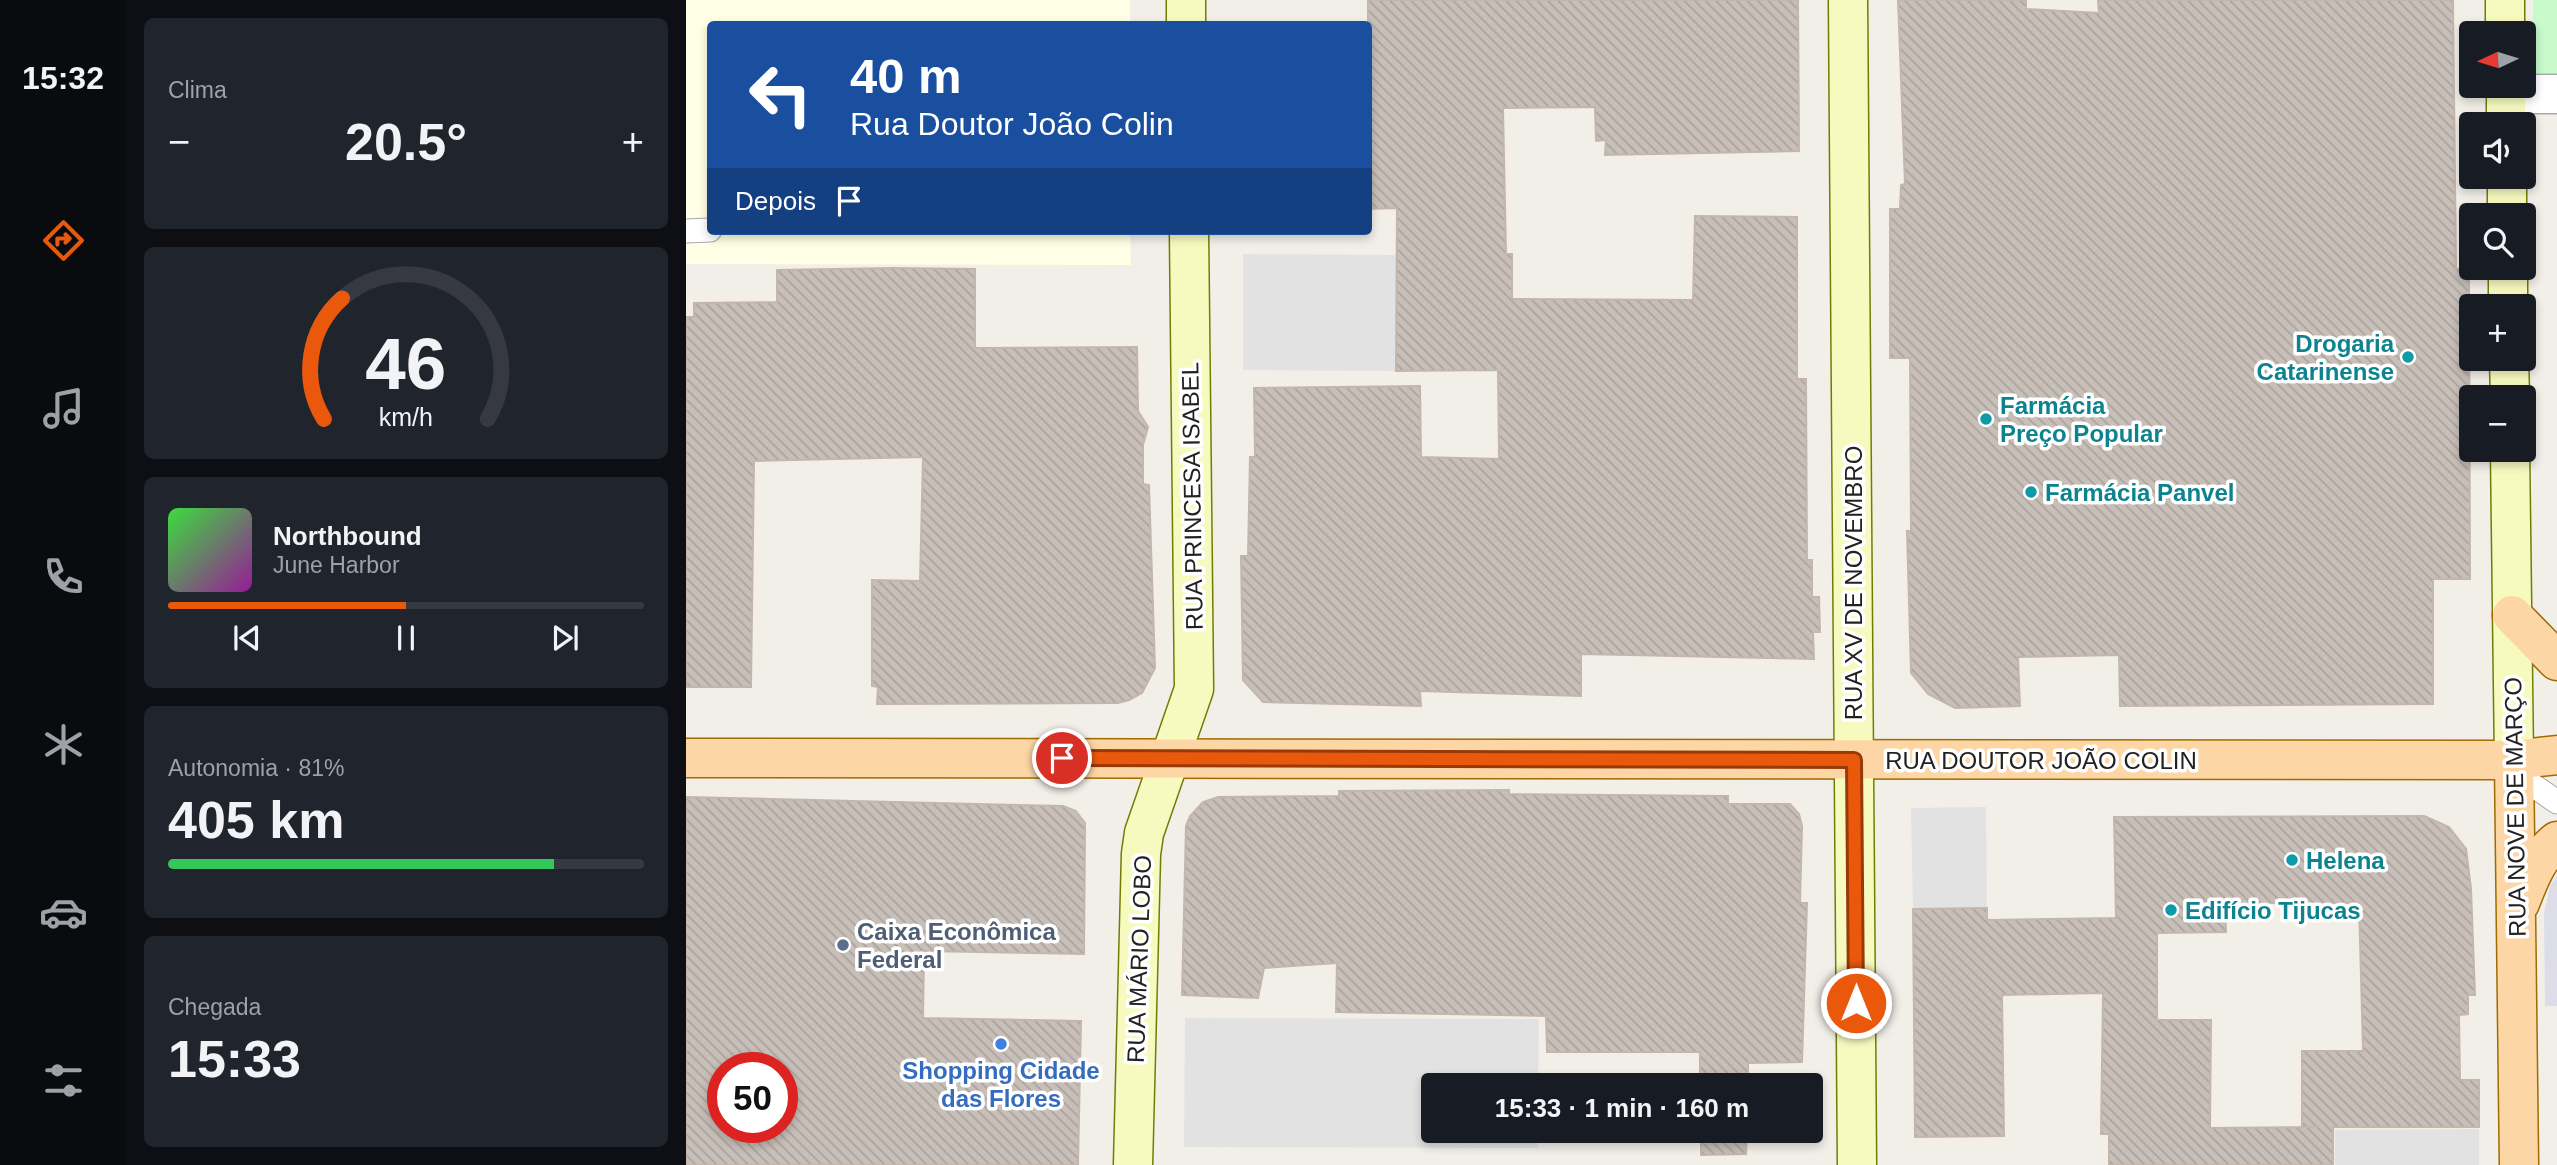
<!DOCTYPE html>
<html lang="pt">
<head>
<meta charset="utf-8">
<style>
	:root { --surface:#171b24; --page:#20242c; --text:#f1f3f6; --muted:#9ea1a6; --line:#363941; --accent:#ea580c }
	body { margin:0; font-family:Helvetica,sans-serif; background:var(--page); color:var(--text); height:100vh; display:flex; flex-direction:column; font-size:26px; white-space:nowrap }
	* { box-sizing:border-box; margin:0 }
	p { font-size:23px; color:var(--muted) }
	.icon { flex:none; width:38px; height:38px; fill:none; stroke:currentColor; stroke-width:2; stroke-linecap:round; stroke-linejoin:round }
	.map { position:relative; flex:1; overflow:hidden }
	.details { display:flex; flex-direction:column; gap:18px; padding:18px; background:#0d0f14; width:560px }
	.details>* { flex:none }
	.top-card { position:absolute; left:21px; top:21px; width:665px; height:214px; border-radius:7px; box-shadow:0 4px 10px #0003; background:#1a4fa0; color:#fff; overflow:hidden }
	.needle { width:46px; rotate:266deg }
	.controls { position:absolute; left:1773px; top:21px; display:grid; gap:14px }
	.controls a { display:grid; place-items:center; width:77px; height:77px; border-radius:7px; background:var(--surface); box-shadow:0 4px 10px #0003; font-size:35px }
	.speed { position:absolute; left:21px; top:1052px; display:flex; gap:14px; font-size:35px; font-weight:700; text-align:center }
	.speed>* { display:grid; place-content:center; width:91px; height:91px; border-radius:50%; background:var(--surface); box-shadow:0 4px 10px #0003; line-height:1 }
	.speed .limit { border:10px solid #d22; background:#fff; color:#111 }
	.pin { position:absolute; display:grid; place-items:center; width:60px; height:60px; color:#fff; margin:-30px; border:4px solid #fff; border-radius:50%; box-shadow:0 2px 7px #0007 }
	.me { position:absolute; width:77px; margin:-38px; rotate:0deg; stroke-linejoin:round; filter:drop-shadow(0 0 5px #0008) }
	.turn { display:flex; align-items:center; gap:24px; height:147px; padding:0 28px; font-size:32px }
	.turn .icon { width:91px; height:91px; stroke-width:2.5 }
	.turn b { display:block; font-size:49px; line-height:60px }
	.then { display:flex; align-items:center; height:66px; padding:0 28px; background:#0003; gap:14px; font-size:26px }
	.big { font-size:52px; font-weight:700; line-height:1.1 }
	.details .widget { flex:1; display:flex; flex-direction:column; justify-content:center; gap:10px; min-width:0; padding:0 24px; border-radius:10px; background:var(--page) }
	.details .dial { align-items:center; gap:0 }
	.dial svg { height:182px; overflow:visible; fill:none; stroke:var(--line); stroke-width:7; stroke-linecap:round; text-anchor:middle }
	.dial text { fill:var(--text); stroke:none }
	.song { display:flex; align-items:center; gap:21px }
	.cover { width:84px; height:84px; border-radius:10px; background:linear-gradient(135deg,hsl(120 70% 55%),hsl(300 70% 35%)) }
	.played { height:7px; border-radius:4px; background:linear-gradient(90deg,var(--accent) 50%,var(--line) 50%) }
	.keys { display:flex; justify-content:space-around; direction:ltr }
	.heat { display:flex; justify-content:space-between; align-items:center; font-size:38px; direction:ltr }
	.charge { height:10px; border-radius:5px; background:linear-gradient(90deg,#34c759 81%,var(--line) 0) }
	.trip { position:absolute; left:735px; top:1073px; width:402px; height:70px; border-radius:7px; background:var(--surface); box-shadow:0 4px 10px #0003; font-weight:700; line-height:70px; text-align:center }
	main { display:flex; flex:1; min-height:0 }
	.tabs { display:flex; flex-direction:column; width:126px; justify-content:space-around; align-items:center; background:#090b0e; color:var(--muted) }
	.tabs .icon { width:49px; height:49px }
	.tabs .on { color:var(--accent) }
	.tabs b { font-size:32px; color:var(--text) }
	.map>svg:first-child { display:block }
</style>
</head>
<body>
<main>
<nav class="tabs">
<b>15:32</b>
<svg class="icon on" aria-label="directions" viewBox="0 0 24 24"><path d="M12 3l9 9-9 9-9-9zM9 14v-3h6M13 9l2 2-2 2"/></svg>
<svg class="icon" aria-label="music" viewBox="0 0 24 24"><path d="M9 18V5l10-2v13"/><circle cx="6" cy="18" r="3"/><circle cx="16" cy="16" r="3"/></svg>
<svg class="icon" aria-label="phone" viewBox="0 0 24 24"><path d="M5 4h4l2 5-3 2q2 4 5 5l2-3 5 2v4C11 20 4 13 5 4z"/></svg>
<svg class="icon" aria-label="climate" viewBox="0 0 24 24"><path d="M12 3v18M4 7l16 10M4 17L20 7"/></svg>
<svg class="icon" aria-label="car" viewBox="0 0 24 24"><path d="M5 17H2v-5l4-1 3-4h7l3 4 3 1v5h-3M9 17h6M6 11h13"/><circle cx="7" cy="17" r="2"/><circle cx="17" cy="17" r="2"/></svg>
<svg class="icon" aria-label="filters" viewBox="0 0 24 24"><path d="M4 7h16M4 17h16"/><circle cx="9" cy="7" r="2"/><circle cx="15" cy="17" r="2"/></svg>
</nav>
<section class="details">
<div class="widget"><p>Clima</p>
<div class="heat"><a>−</a><b class="big">20.5°</b><a>+</a></div>
</div>
<div class="widget dial"><svg viewBox="0 0 100 80">
<path d="M14 69A42 42 0 1 1 86 69"/>
<path d="M14 69A42 42 0 0 1 22 16" stroke="#ea580c"/>
<text x="50" y="56" font-size="32" font-weight="700">46</text>
<text x="50" y="72" font-size="11">km/h</text>
</svg></div>
<div class="widget">
<div class="song"><i class="cover"></i><div><b>Northbound</b><p>June Harbor</p></div></div>
<div class="played"></div>
<div class="keys"><svg class="icon" aria-label="previous" viewBox="0 0 24 24"><path d="M18 5L8 12l10 7zM5 5v14"/></svg><svg class="icon" aria-label="pause" viewBox="0 0 24 24"><path d="M8 5v14M16 5v14"/></svg><svg class="icon" aria-label="next" viewBox="0 0 24 24"><path d="M6 5l10 7-10 7zM19 5v14"/></svg></div>
</div>
<div class="widget"><p>Autonomia · 81%</p><b class="big">405 km</b><div class="charge"></div></div>
<div class="widget"><p>Chegada</p><b class="big">15:33</b></div>
</section>
<div class="map">
<svg width="1871" height="1165" viewBox="0 0 1871 1165">
	<defs>
		<pattern id="building-back-hatch" width="6" height="6" patternUnits="userSpaceOnUse" patternTransform="scale(1.75)"><rect width="6" height="6" fill="#c7bfb8"/><path d="M-1 5l2 2M0 0l6 6M5-1l2 2" fill="none" stroke="#aba49e"/></pattern>
	</defs>
	<rect width="100%" height="100%" fill="#f2efe9"/>
	<path fill="#ffffe5" d="M 0,0 L 444,0 L 444,24 L 24,24 L 24,231 L 444,231 L 445,265 L 0,264 Z"/>
	<path fill="#c8facc" d="M 1847,0 L 1871,0 L 1871,73 L 1847,73 Z"/>
	<path fill="#e2e2e2" d="M 557,254 L 711,255 L 710,371 L 557,370 Z
		M 1300,807 L 1301,908 L 1227,909 L 1225,808 Z
		M 499,1018 L 853,1019 L 852,1085 L 747,1085 L 747,1130 L 852,1131 L 852,1148 L 498,1147 Z
		M 1793,1129 L 1793,1165 L 1649,1165 L 1649,1130 Z"/>
	<path fill="#dddde8" d="M 1871,876 L 1871,1006 L 1859,1006 L 1858,913 L 1864,886 Z"/>
	<path fill="url(#building-back-hatch)" stroke="#c4b6ab" stroke-width="2" fill-rule="evenodd" d="M 682,0 L 1112,0 L 1113,151 L 919,155 L 920,140 L 910,141 L 909,107 L 817,108 L 820,254 L 826,254 L 826,299 L 1007,300 L 1009,216 L 1111,217 L 1111,379 L 1120,379 L 1121,560 L 1126,560 L 1126,597 L 1133,597 L 1134,632 L 1127,632 L 1128,659 L 895,654 L 895,696 L 734,691 L 735,706 L 577,702 L 557,680 L 555,556 L 562,556 L 564,457 L 569,457 L 568,388 L 734,386 L 735,457 L 813,459 L 812,370 L 710,371 L 711,208 L 682,209 Z
		M 1212,0 L 1340,0 L 1340,9 L 1413,13 L 1412,0 L 1767,0 L 1770,269 L 1783,269 L 1784,579 L 1747,579 L 1747,704 L 1434,706 L 1433,655 L 1332,657 L 1334,706 L 1269,708 L 1242,694 L 1225,673 L 1221,531 L 1225,531 L 1224,358 L 1204,358 L 1204,209 L 1214,209 L 1215,185 L 1219,184 Z
		M 207,268 L 289,269 L 289,348 L 451,347 L 452,411 L 462,427 L 457,445 L 457,484 L 463,485 L 469,668 L 456,693 L 443,700 L 432,703 L 191,704 L 192,687 L 186,686 L 186,580 L 234,581 L 237,457 L 68,461 L 65,687 L 0,687 L 0,317 L 8,317 L 8,303 L 91,302 L 91,270 Z
		M 823,790 L 823,794 L 1042,796 L 1042,804 L 1104,804 L 1113,814 L 1116,826 L 1114,903 L 1121,903 L 1116,1062 L 1062,1063 L 1062,1085 L 1014,1085 L 1014,1052 L 861,1052 L 860,1016 L 650,1012 L 651,963 L 578,968 L 572,998 L 496,995 L 500,826 L 504,816 L 517,802 L 532,797 L 653,796 L 653,791 Z
		M 0,797 L 377,806 L 390,811 L 399,823 L 398,954 L 238,951 L 237,1018 L 395,1021 L 392,1165 L 0,1165 ZM 37,1068 L 96,1068 L 96,1127 L 37,1127 Z
		M 1738,816 L 1763,827 L 1780,849 L 1785,888 L 1789,995 L 1782,995 L 1782,1014 L 1773,1015 L 1774,1080 L 1793,1080 L 1793,1127 L 1647,1127 L 1647,1165 L 1423,1165 L 1423,1134 L 1415,1134 L 1417,993 L 1316,995 L 1318,1136 L 1229,1137 L 1227,909 L 1301,908 L 1301,920 L 1430,918 L 1428,817 ZM 1539,903 L 1673,903 L 1677,1051 L 1616,1051 L 1616,1127 L 1631,1127 L 1524,1128 L 1525,1020 L 1471,1020 L 1471,933 L 1540,932 Z
		M 1015,1130 L 1061,1130 L 1060,1154 L 1015,1155 Z"/>
	<g fill="none" stroke-linecap="round" stroke-linejoin="round">
		<g stroke="#a9a9a9" stroke-width="25">
			<path id="service" d="M 0,231 L 24,230
				M 1830,763 L 1845,784 L 1871,802"/>
		</g>
		<g stroke="#a9a9a9" stroke-width="41">
			<path id="minor" d="M 1820,94 L 1871,94"/>
		</g>
		<g stroke="#707d05" stroke-width="41">
			<path id="secondary" d="M 500,0 L 500,24
				M 1162,0 L 1171,1165
				M 1819,0 L 1819,33
				M 1820,86 L 1820,124
				M 1821,177 L 1821,215
				M 1822,268 L 1822,306
				M 1823,359 L 1824,397
				M 1824,450 L 1828,760
				M 447,1165 L 455,854 L 458,833 L 508,689 L 503,231"/>
		</g>
		<g stroke="#a06b00" stroke-width="41">
			<path id="primary" d="M 1826,615 L 1871,661
				M 0,758 L 1828,760 L 1871,755
				M 1828,760 L 1833,1165
				M 1834,903 C 1843,880 1851,857 1871,841"/>
		</g>
		<use href="#service" stroke="#fff" stroke-width="23"/>
		<use href="#minor" stroke="#fff" stroke-width="38"/>
		<use href="#secondary" stroke="#f7fabf" stroke-width="38"/>
		<use href="#primary" stroke="#fcd6a4" stroke-width="38"/>
	</g>
	<g fill="none" stroke-linecap="round" stroke-linejoin="round">
		<g stroke="#983908" stroke-width="18">
			<path id="route" d="M 376,758 L 1168,760 L 1170,1003"/>
		</g>
		<use href="#route" stroke="#ea580c" stroke-width="12"/>
	</g>
	<g fill="#0f9aa8" stroke="#fff" stroke-width="2.5">
		<circle cx="1722" cy="357" r="7"/>
		<circle cx="1300" cy="419" r="7"/>
		<circle cx="1345" cy="492" r="7"/>
		<circle cx="1606" cy="860" r="7"/>
		<circle cx="1485" cy="910" r="7"/>
	</g>
	<circle fill="#5c6f8a" stroke="#fff" stroke-width="2.5" cx="157" cy="945" r="7"/>
	<circle fill="#3f7fe0" stroke="#fff" stroke-width="2.5" cx="315" cy="1044" r="7"/>
	<g text-anchor="middle" dominant-baseline="central" stroke-width="7" stroke-linejoin="round" paint-order="stroke">
		<g font-size="24" font-weight="bold" fill="#0d838f" stroke="#fff" text-anchor="start">
			<text x="1708" y="343" text-anchor="end">Drogaria<tspan x="1708" dy="28">Catarinense</tspan></text>
			<text x="1314" y="405">Farmácia<tspan x="1314" dy="28">Preço Popular</tspan></text>
			<text x="1359" y="492">Farmácia Panvel</text>
			<text x="1620" y="860">Helena</text>
			<text x="1499" y="910">Edifício Tijucas</text>
		</g>
		<g font-size="24" fill="#222" stroke="#fff">
			<text transform="translate(506 496) rotate(-91)">RUA PRINCESA ISABEL</text>
			<text transform="translate(1167 583) rotate(-90)">RUA XV DE NOVEMBRO</text>
			<text x="1355" y="760">RUA DOUTOR JOÃO COLIN</text>
			<text transform="translate(1829 807) rotate(-91)">RUA NOVE DE MARÇO</text>
			<text transform="translate(453 959) rotate(-88)">RUA MÁRIO LOBO</text>
		</g>
		<g font-size="24" font-weight="bold" fill="#4e5e75" stroke="#fff" text-anchor="start">
			<text x="171" y="931">Caixa Econômica<tspan x="171" dy="28">Federal</tspan></text>
		</g>
		<g font-size="24" font-weight="bold" fill="#366cbe" stroke="#fff">
			<text x="315" y="1070">Shopping Cidade<tspan x="315" dy="28">das Flores</tspan></text>
		</g>
	</g>
</svg>
<div class="controls">
<a><svg class="needle" viewBox="-14 -14 28 28"><path d="M0-13l5 13h-10z" fill="#e53935"/><path d="M0 13l5-13h-10z" fill="#9ea1a6"/></svg></a>
<a><svg class="icon" aria-label="sound" viewBox="0 0 24 24"><path d="M4 9h4l5-4v14l-5-4H4zM17 9q2 3 0 6"/></svg></a>
<a><svg class="icon" aria-label="search" viewBox="0 0 24 24"><circle cx="10" cy="10" r="6"/><path d="M15 15l6 6"/></svg></a>
<a>+</a>
<a>−</a>
</div>
<div class="speed"><div class="limit">50</div></div>
<div class="pin" style="left:376px;top:758px;background:#d93025"><svg class="icon" aria-label="arrive" viewBox="0 0 24 24"><path d="M6 21V4h12l-3 4 3 4H6"/></svg></div>
<svg class="me" style="left:1170px;top:1003px" viewBox="-20 -20 40 40"><circle r="17" fill="#ea580c" stroke="#fff" stroke-width="3"/><path d="M0-11L8 9 0 5-8 9z" fill="#fff"/></svg>
<div class="trip">15:33 · 1 min · 160 m</div>
<div class="top-card">
<div class="turn"><svg class="icon" aria-label="left" viewBox="0 0 24 24"><path d="M17 20v-9H6M10 6l-5 5 5 5"/></svg><div><b>40 m</b>Rua Doutor João Colin</div></div>
<div class="then">Depois<svg class="icon" aria-label="arrive" viewBox="0 0 24 24"><path d="M6 21V4h12l-3 4 3 4H6"/></svg></div>
</div>
</div>
</main>
</body>
</html>
